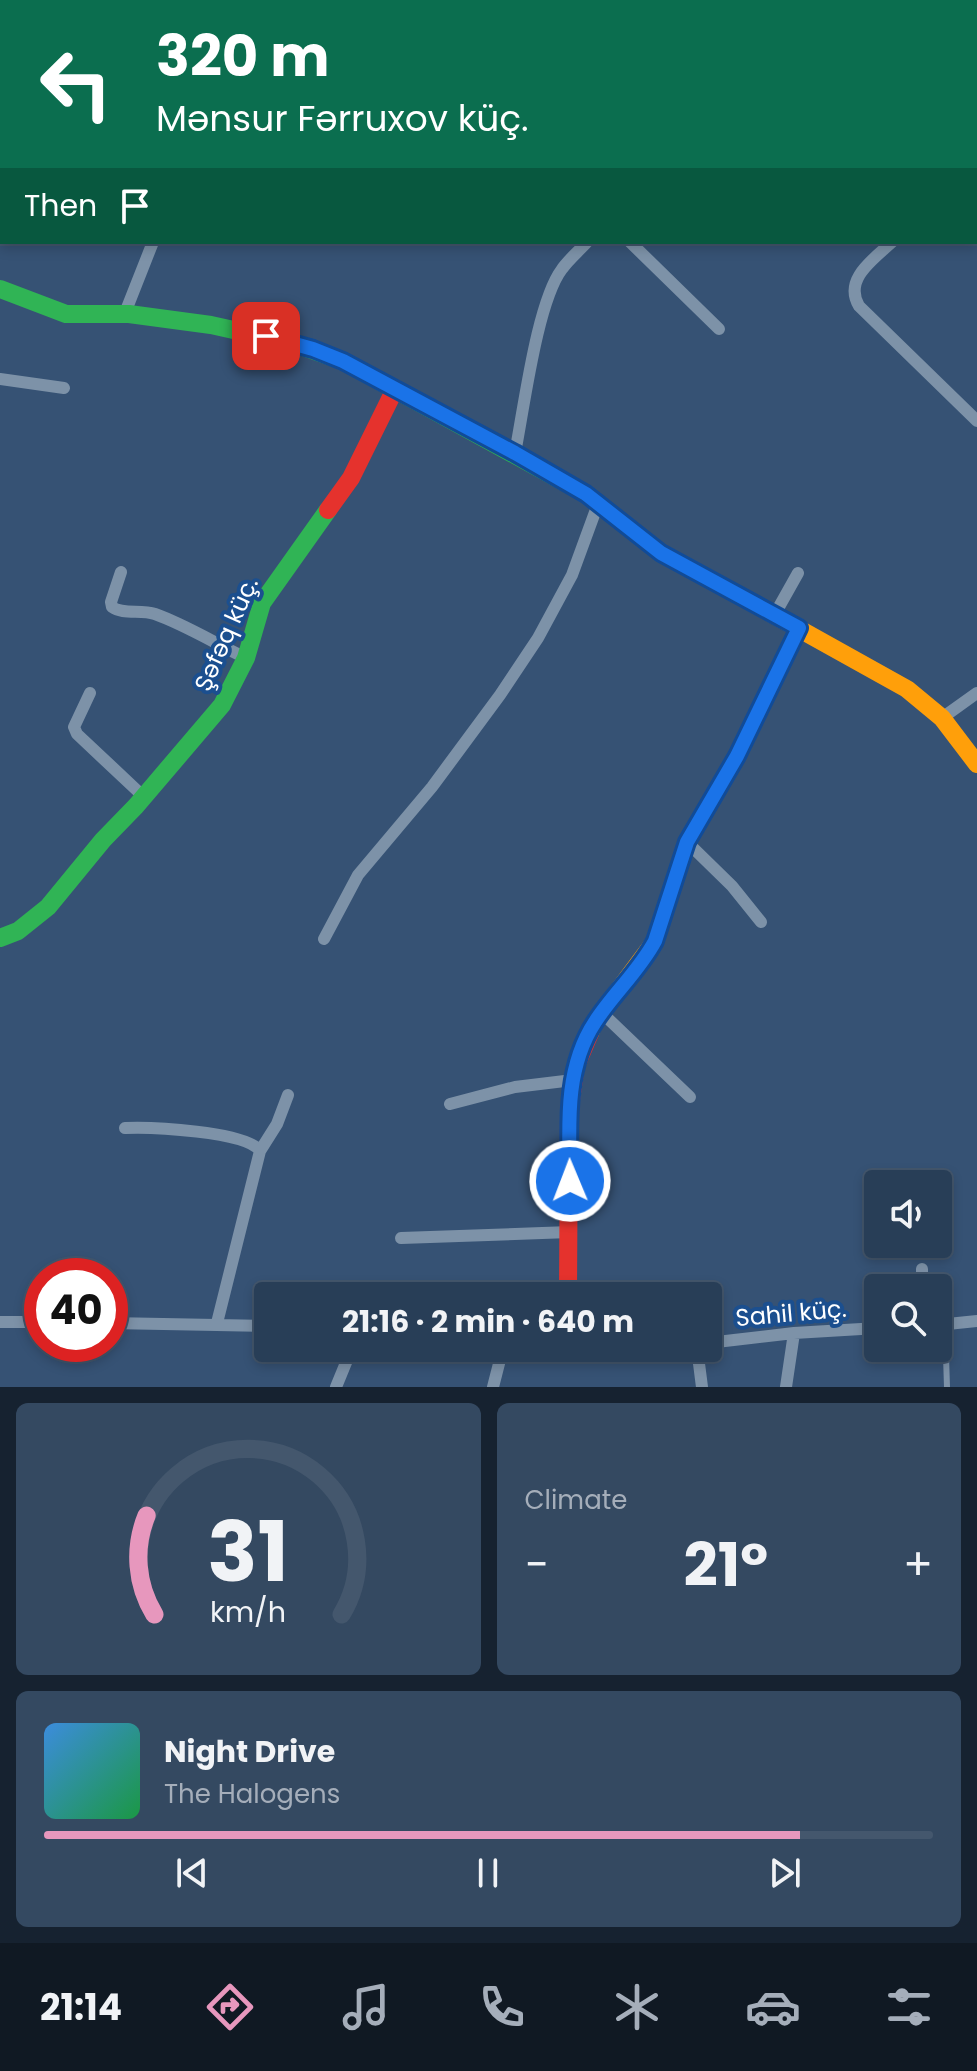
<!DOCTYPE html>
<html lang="en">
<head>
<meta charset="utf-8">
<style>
	:root { --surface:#283e57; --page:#344961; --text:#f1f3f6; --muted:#a5aeba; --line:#44576d; --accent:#e797bd }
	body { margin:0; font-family:Poppins,sans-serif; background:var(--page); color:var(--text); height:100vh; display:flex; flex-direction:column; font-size:30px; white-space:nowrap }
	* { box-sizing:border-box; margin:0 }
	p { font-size:26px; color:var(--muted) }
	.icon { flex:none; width:44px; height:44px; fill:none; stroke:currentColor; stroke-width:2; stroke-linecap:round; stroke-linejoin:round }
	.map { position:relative; height:1387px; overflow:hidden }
	.details { display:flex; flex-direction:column; gap:16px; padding:16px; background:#162230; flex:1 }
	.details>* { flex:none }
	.guide { position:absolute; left:0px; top:0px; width:978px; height:244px; box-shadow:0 4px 12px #0003,0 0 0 2px var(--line); background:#0b6e4f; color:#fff; overflow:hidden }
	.fabs { position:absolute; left:864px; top:1170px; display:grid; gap:16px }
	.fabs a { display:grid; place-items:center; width:88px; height:88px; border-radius:8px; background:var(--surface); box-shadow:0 4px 12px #0003,0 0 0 2px var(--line); font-size:40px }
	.speed { position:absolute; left:24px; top:1258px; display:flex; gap:16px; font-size:40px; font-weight:700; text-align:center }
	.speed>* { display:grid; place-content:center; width:104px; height:104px; border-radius:50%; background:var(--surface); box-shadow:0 4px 12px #0003,0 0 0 2px var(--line); line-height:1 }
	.speed .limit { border:12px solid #d22; background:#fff; color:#111 }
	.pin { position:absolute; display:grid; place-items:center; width:68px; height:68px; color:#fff; margin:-34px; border-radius:16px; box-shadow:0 4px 12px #0006 }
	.me { position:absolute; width:88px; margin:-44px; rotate:359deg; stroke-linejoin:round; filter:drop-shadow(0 0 6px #0008) }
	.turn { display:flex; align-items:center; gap:28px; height:168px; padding:0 24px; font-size:36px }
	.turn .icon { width:104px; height:104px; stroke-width:2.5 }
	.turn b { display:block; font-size:56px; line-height:68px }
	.then { display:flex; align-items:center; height:76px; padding:0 24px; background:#0003; gap:16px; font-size:30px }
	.big { font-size:60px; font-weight:700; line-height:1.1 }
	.details .tile { flex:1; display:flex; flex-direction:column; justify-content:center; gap:12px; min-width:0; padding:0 28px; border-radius:12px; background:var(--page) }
	.details .dial { align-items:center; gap:0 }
	.dial svg { height:208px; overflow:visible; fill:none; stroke:var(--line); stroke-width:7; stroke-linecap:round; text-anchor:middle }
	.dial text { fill:var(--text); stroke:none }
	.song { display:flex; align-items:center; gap:24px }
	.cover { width:96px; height:96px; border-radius:12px; background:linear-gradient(135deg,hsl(210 70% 55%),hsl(140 70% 35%)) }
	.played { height:8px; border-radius:4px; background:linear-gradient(90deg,var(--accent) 85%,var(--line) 85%) }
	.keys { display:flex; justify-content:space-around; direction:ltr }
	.heat { display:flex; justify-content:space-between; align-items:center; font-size:44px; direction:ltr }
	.details .tiles { flex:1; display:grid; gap:16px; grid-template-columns:1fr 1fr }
	.tile:last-child { grid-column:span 2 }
	.trip { position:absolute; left:254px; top:1282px; width:468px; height:80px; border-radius:8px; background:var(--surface); box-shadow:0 4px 12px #0003,0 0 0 2px var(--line); font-weight:700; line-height:80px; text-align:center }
	.menu { display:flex; height:128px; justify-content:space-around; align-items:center; background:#101923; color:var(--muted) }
	.menu .icon { width:56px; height:56px }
	.menu .active { color:var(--accent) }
	.menu b { font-size:36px; color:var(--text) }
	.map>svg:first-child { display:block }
</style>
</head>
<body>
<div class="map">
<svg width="977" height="1387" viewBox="0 0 977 1387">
	<rect width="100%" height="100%" fill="#365274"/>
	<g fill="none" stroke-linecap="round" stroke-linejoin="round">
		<path stroke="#7d92a8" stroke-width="6" d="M 960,2 L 962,0
			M 945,1324 L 947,1387"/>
		<path stroke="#7d92a8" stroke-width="12" d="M 152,0 L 158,2
			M 11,2 L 13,0
			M 716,2 L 717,0
			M 0,14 L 2,11
			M 630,242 L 719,329
			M 892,242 C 874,259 843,279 859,306 L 977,421
			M 125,313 L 153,242
			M 0,379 L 64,388
			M 515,453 C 524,408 537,302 562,269 C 569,259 579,251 587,242
			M 121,572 L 111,602 L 112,607 C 123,615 141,609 155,614 C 186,625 216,644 246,658
			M 775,614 L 798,573
			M 90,693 L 74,727 L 77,734 L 144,797
			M 942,718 L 977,693
			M 687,842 L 732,886 L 761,922
			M 324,939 L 358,875 L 432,787 L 500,695 L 538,638 L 572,575 L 598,504
			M 602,1013 L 690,1097
			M 450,1104 L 515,1087 L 573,1080
			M 125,1128 C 150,1127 246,1131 260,1151 L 217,1323
			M 260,1151 L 277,1124 L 288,1095
			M 401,1238 L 570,1232
			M 922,1269 L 922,1288
			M 0,1322 L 42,1322
			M 110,1323 L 268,1326
			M 938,1325 L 977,1321
			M 708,1343 L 794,1333 L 878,1328
			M 697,1348 L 702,1387
			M 336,1387 L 352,1348
			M 493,1387 L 503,1348
			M 786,1387 L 794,1333"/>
		<path stroke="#30b455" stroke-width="18" d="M 0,289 L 66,314 L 129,314 L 211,325 L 292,343 L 343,361 L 586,494 L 661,553 L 706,577
			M 0,938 L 18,931 L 48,907 L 103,840 L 136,806 L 222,705 L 246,658 L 262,603 L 328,510"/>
		<path stroke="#ff9f0a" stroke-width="18" d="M 706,577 L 907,689 L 942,718 L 977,764
			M 590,1033 L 594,1023 L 655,941 L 687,842 L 737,756 L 799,628"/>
		<path stroke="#e5322d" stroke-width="18" d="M 328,510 L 351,478 L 395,389
			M 568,1296 L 569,1113 L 576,1066 L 590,1033"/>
	</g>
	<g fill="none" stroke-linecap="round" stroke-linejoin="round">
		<g stroke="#114b97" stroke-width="20">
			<path id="route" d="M 266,336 L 313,349 L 343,361 L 515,453 L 586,494 L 661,553 L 799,628 L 737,756 L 687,842 L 655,941 C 639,971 613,994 595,1022 C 564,1069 569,1127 570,1181"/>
		</g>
		<use href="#route" stroke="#1a73e8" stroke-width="14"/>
	</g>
	<g text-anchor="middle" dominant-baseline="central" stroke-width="8" stroke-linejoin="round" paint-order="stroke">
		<g font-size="24" fill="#fff" stroke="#1b4f8f">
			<text transform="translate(226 634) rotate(-66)">Şəfəq küç.</text>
			<text transform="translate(791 1313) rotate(-5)">Sahil küç.</text>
		</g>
	</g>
</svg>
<div class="fabs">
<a><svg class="icon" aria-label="sound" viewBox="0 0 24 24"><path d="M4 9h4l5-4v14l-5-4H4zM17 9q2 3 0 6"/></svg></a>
<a><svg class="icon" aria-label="search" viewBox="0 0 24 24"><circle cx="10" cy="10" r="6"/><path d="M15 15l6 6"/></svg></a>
</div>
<div class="speed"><div class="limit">40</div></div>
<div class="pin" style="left:266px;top:336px;background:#d93025"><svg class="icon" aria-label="arrive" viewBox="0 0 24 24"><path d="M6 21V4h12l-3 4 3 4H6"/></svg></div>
<svg class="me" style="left:570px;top:1181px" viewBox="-20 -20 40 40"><circle r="17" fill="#1a73e8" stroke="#fff" stroke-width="3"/><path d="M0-11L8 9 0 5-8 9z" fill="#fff"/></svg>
<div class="trip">21:16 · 2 min · 640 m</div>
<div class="guide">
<div class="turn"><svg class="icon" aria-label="left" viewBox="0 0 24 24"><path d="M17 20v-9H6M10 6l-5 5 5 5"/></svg><div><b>320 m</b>Mənsur Fərruxov küç.</div></div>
<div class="then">Then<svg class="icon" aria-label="arrive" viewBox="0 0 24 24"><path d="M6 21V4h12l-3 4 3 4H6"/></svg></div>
</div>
</div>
<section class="details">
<div class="tiles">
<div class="tile dial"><svg viewBox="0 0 100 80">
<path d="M14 69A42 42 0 1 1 86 69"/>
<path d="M14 69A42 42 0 0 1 11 31" stroke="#e797bd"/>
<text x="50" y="56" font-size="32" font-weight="700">31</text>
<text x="50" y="72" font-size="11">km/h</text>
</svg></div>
<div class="tile"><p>Climate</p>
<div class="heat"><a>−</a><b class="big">21°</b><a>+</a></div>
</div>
<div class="tile">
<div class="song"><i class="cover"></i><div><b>Night Drive</b><p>The Halogens</p></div></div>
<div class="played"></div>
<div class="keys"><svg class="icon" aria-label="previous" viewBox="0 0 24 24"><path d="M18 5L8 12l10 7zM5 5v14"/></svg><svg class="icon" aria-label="pause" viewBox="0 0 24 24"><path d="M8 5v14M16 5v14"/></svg><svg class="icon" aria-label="next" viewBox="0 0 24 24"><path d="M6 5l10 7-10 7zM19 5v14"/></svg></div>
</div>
</div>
</section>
<nav class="menu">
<b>21:14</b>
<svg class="icon active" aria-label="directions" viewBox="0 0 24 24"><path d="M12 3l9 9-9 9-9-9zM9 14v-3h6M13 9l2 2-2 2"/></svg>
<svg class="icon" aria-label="music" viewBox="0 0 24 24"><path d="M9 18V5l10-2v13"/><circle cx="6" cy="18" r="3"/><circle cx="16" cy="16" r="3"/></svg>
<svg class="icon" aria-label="phone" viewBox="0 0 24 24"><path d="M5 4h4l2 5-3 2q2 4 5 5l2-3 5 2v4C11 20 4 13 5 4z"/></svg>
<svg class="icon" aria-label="climate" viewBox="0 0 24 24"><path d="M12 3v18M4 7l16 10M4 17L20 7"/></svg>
<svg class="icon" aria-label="car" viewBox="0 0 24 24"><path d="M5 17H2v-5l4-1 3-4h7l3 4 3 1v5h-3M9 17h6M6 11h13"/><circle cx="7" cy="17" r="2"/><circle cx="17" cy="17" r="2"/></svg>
<svg class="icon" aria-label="filters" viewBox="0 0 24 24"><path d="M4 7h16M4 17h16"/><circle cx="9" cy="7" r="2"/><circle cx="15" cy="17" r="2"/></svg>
</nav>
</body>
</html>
